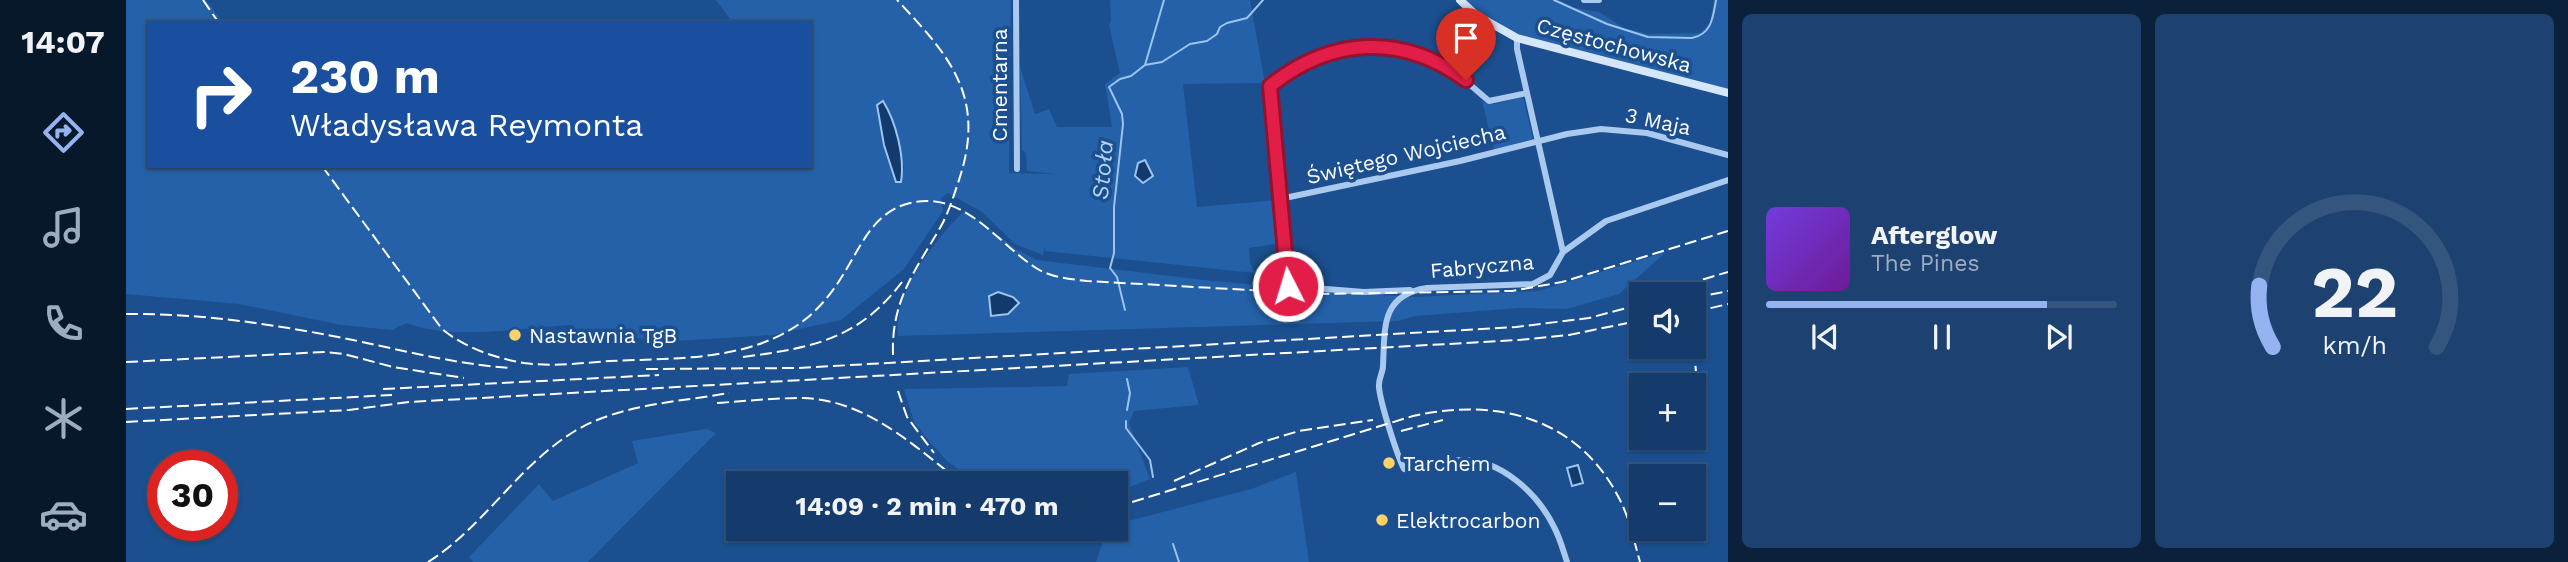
<!DOCTYPE html>
<html lang="pl">
<head>
<meta charset="utf-8">
<style>
	:root { --surface:#143b6b; --page:#1d4271; --text:#f1f3f6; --muted:#9dadc1; --line:#33557e; --accent:#95b2f1 }
	body { margin:0; font-family:"Work Sans",sans-serif; background:var(--page); color:var(--text); height:100vh; display:flex; flex-direction:column; font-size:26px; white-space:nowrap }
	* { box-sizing:border-box; margin:0 }
	p { font-size:23px; color:var(--muted) }
	.icon { flex:none; width:38px; height:38px; fill:none; stroke:currentColor; stroke-width:2; stroke-linecap:round; stroke-linejoin:round }
	.map { position:relative; flex:1; overflow:hidden }
	.drawer { display:flex; flex-direction:column; gap:14px; padding:14px; background:#0b203b; width:840px }
	.drawer>* { flex:none }
	.top-card { position:absolute; left:21px; top:21px; width:665px; height:147px; border-radius:0px; box-shadow:0 2px 5px #0004,0 0 0 2px var(--line); background:#1a4fa0; color:#fff; overflow:hidden }
	.controls { position:absolute; left:1503px; top:282px; display:grid; gap:14px }
	.controls a { display:grid; place-items:center; width:77px; height:77px; border-radius:0px; background:var(--surface); box-shadow:0 2px 5px #0004,0 0 0 2px var(--line); font-size:35px }
	.speed { position:absolute; left:21px; top:450px; display:flex; gap:14px; font-size:35px; font-weight:700; text-align:center }
	.speed>* { display:grid; place-content:center; width:91px; height:91px; border-radius:50%; background:var(--surface); box-shadow:0 2px 5px #0004,0 0 0 2px var(--line); line-height:1 }
	.speed .limit { border:10px solid #d22; background:#fff; color:#111 }
	.pin { position:absolute; display:grid; place-items:center; width:60px; height:60px; color:#fff; margin:-72px -30px; border-radius:50% 50% 50% 0; rotate:-45deg; box-shadow:0 0 7px #0007 }
	.pin .icon { rotate:45deg }
	.me { position:absolute; width:77px; margin:-38px; rotate:355deg; stroke-linejoin:round; filter:drop-shadow(0 0 5px #0008) }
	.turn { display:flex; align-items:center; gap:24px; height:147px; padding:0 28px; font-size:32px }
	.turn .icon { width:91px; height:91px; stroke-width:2.5 }
	.turn b { display:block; font-size:49px; line-height:60px }
	.drawer .tile { flex:1; display:flex; flex-direction:column; justify-content:center; gap:10px; min-width:0; padding:0 24px; border-radius:10px; background:var(--page) }
	.drawer .dial { align-items:center; gap:0 }
	.dial svg { height:182px; overflow:visible; fill:none; stroke:var(--line); stroke-width:7; stroke-linecap:round; text-anchor:middle }
	.dial text { fill:var(--text); stroke:none }
	.song { display:flex; align-items:center; gap:21px }
	.cover { width:84px; height:84px; border-radius:10px; background:linear-gradient(135deg,hsl(260 70% 55%),hsl(280 70% 35%)) }
	.played { height:7px; border-radius:4px; background:linear-gradient(90deg,var(--accent) 80%,var(--line) 80%) }
	.keys { display:flex; justify-content:space-around; direction:ltr }
	.drawer .tiles { flex:1; display:grid; gap:14px; grid-template-columns:repeat(2,1fr) }
	.trip { position:absolute; left:600px; top:471px; width:402px; height:70px; border-radius:0px; background:var(--surface); box-shadow:0 2px 5px #0004,0 0 0 2px var(--line); font-weight:700; line-height:70px; text-align:center }
	main { display:flex; flex:1; min-height:0 }
	.menu { display:flex; flex-direction:column; width:126px; justify-content:space-around; align-items:center; background:#08182b; color:var(--muted) }
	.menu .icon { width:49px; height:49px }
	.menu .on { color:var(--accent) }
	.menu b { font-size:32px; color:var(--text) }
	.map>svg:first-child { display:block }
</style>
</head>
<body>
<main>
<nav class="menu">
<b>14:07</b>
<svg class="icon on" aria-label="directions" viewBox="0 0 24 24"><path d="M12 3l9 9-9 9-9-9zM9 14v-3h6M13 9l2 2-2 2"/></svg>
<svg class="icon" aria-label="music" viewBox="0 0 24 24"><path d="M9 18V5l10-2v13"/><circle cx="6" cy="18" r="3"/><circle cx="16" cy="16" r="3"/></svg>
<svg class="icon" aria-label="phone" viewBox="0 0 24 24"><path d="M5 4h4l2 5-3 2q2 4 5 5l2-3 5 2v4C11 20 4 13 5 4z"/></svg>
<svg class="icon" aria-label="climate" viewBox="0 0 24 24"><path d="M12 3v18M4 7l16 10M4 17L20 7"/></svg>
<svg class="icon" aria-label="car" viewBox="0 0 24 24"><path d="M5 17H2v-5l4-1 3-4h7l3 4 3 1v5h-3M9 17h6M6 11h13"/><circle cx="7" cy="17" r="2"/><circle cx="17" cy="17" r="2"/></svg>
</nav>
<div class="map">
<svg width="1602" height="562" viewBox="0 0 1602 562">
	<rect width="100%" height="100%" fill="#1b4f8f"/>
	<path fill="#2461a8" fill-rule="evenodd" d="M 0,0 L 80,0 L 97,23 L 23,23 L 23,166 L 684,166 L 684,23 L 607,23 L 590,0 L 885,0 L 883,173 L 930,174 L 901,171 L 900,153 L 896,150 L 894,67 L 909,114 L 923,109 L 931,127 L 986,127 L 979,84 L 994,73 L 983,25 L 985,21 L 984,0 L 1124,0 L 1139,83 L 1057,84 L 1071,207 L 1151,200 L 1156,243 L 1123,248 L 1124,262 L 1129,273 L 919,251 L 920,244 L 917,255 L 889,244 L 856,212 L 822,193 L 815,198 L 817,211 L 778,269 L 715,320 L 646,335 L 549,341 L 455,334 L 445,325 C 395,328 326,341 281,323 L 266,330 L 215,325 L 113,304 L 0,294 ZM 751,105 L 764,113 L 778,168 L 775,182 L 770,182 L 766,172 Z
		M 1338,0 L 1433,0 L 1449,8 L 1473,12 L 1498,28 L 1522,34 L 1574,33 L 1584,23 L 1588,0 L 1602,0 L 1602,89 L 1403,38 C 1378,29 1359,18 1338,0 Z
		M 1397,97 L 1407,139 L 1368,150 L 1356,101 L 1368,104 Z
		M 839,210 L 890,249 L 911,260 L 1078,280 L 1221,293 L 1289,297 L 1412,291 L 1540,252 L 1493,294 L 1441,309 L 1394,308 L 1289,316 L 1272,321 L 772,336 C 767,291 809,240 839,210 Z
		M 1062,367 L 1073,405 L 1008,411 L 1003,423 L 1024,479 L 991,492 L 990,483 L 852,483 L 822,462 L 804,442 L 788,422 L 778,389 L 941,386 L 943,374 Z
		M 580,429 L 590,433 L 462,562 L 347,562 L 343,557 L 413,484 L 427,501 L 512,463 L 506,441 Z
		M 1170,472 L 1183,562 L 970,562 L 981,529 L 990,528 L 991,524 L 1125,489 Z"/>
	<path fill="#123a6d" stroke="#9cc4f0" stroke-width="2" d="M 757,101 C 770,122 779,157 775,182 L 770,182 L 758,145 L 751,105 Z
		M 1019,160 L 1027,176 L 1017,183 L 1009,176 L 1012,163 Z
		M 872,292 L 887,297 L 893,303 L 882,314 L 865,316 L 863,296 Z
		M 1452,465 L 1457,483 L 1446,486 L 1441,468 Z"/>
	<g fill="none" stroke-linecap="round" stroke-linejoin="round">
		<path stroke="#9cc4f0" stroke-width="2" d="M 1428,0 L 1481,24 L 1522,37 L 1566,38 C 1586,34 1587,17 1590,0
			M 1019,65 L 1038,0
			M 999,310 L 991,277 L 984,268 L 988,253 L 988,207 L 997,124 L 996,114 L 983,87 L 994,79 L 1005,76 L 1019,65 L 1036,62 L 1064,44 L 1081,41 L 1091,34 L 1094,27 L 1101,23 L 1121,18 L 1137,0
			M 1001,410 L 1004,393 L 1001,379
			M 1000,421 L 1000,428 L 1024,460 L 1027,477
			M 1047,544 L 1053,562"/>
		<path stroke="#a9c9ee" stroke-width="6" d="M 890,0 L 891,169
			M 1458,0 L 1473,0
			M 1391,38 L 1391,49 L 1437,252 L 1424,275 L 1407,284 L 1301,288 C 1254,295 1259,329 1257,366 C 1257,373 1252,379 1253,387 C 1254,402 1271,455 1278,469 L 1284,470 C 1301,467 1319,460 1336,460 C 1375,459 1412,494 1428,527 C 1434,538 1437,550 1441,562
			M 1154,199 L 1334,161 L 1441,134 L 1475,129 L 1521,133 L 1602,155
			M 1437,252 L 1480,221 L 1602,180
			M 1284,290 L 1238,292 L 1162,286 L 1144,86 C 1194,46 1263,31 1320,67 C 1336,76 1348,89 1363,101 L 1401,93"/>
		<path stroke="#d6e6fa" stroke-width="8" d="M 1334,0 L 1350,15 L 1391,38 L 1602,93"/>
		<path stroke="#fff" stroke-width="2" stroke-dasharray="12 5" stroke-linecap="butt" d="M 77,0 L 93,23
			M 196,166 L 316,329 C 339,348 369,358 398,363 C 426,367 455,363 483,361 C 549,358 627,362 681,318 C 694,307 706,293 715,278 C 734,249 746,212 784,203 C 838,190 871,243 910,268 C 926,278 944,279 961,281 L 1195,294 L 1386,291 L 1436,282 L 1602,231
			M 1528,294 L 1602,272
			M 1568,298 L 1602,291
			M 1568,312 L 1602,304
			M 0,314 C 75,313 153,325 227,340 C 279,351 330,364 384,368
			M 1568,349 L 1576,442
			M 767,355 C 765,301 789,271 814,228 C 822,214 827,198 832,183 C 861,99 826,58 771,0
			M 617,357 C 685,348 732,340 776,282
			M 0,362 L 199,352 L 218,354 L 267,367 L 338,378
			M 520,369 L 673,368 L 1390,327 L 1463,318 L 1516,304
			M 257,389 L 533,375
			M 772,391 L 781,417 L 808,453
			M 591,403 C 620,401 649,398 677,398 C 741,400 788,446 836,483
			M 0,409 L 266,395
			M 0,422 L 223,410 L 283,402 L 1393,340 L 1443,335 L 1516,320
			M 1275,431 L 1317,420
			M 1048,481 L 1133,443 L 1173,431 L 1247,420
			M 990,507 L 1287,416 C 1372,397 1453,418 1494,500 C 1504,520 1508,541 1514,562
			M 302,562 C 358,527 392,465 449,431 C 494,404 553,402 603,393"/>
	</g>
	<g fill="none" stroke-linecap="round" stroke-linejoin="round">
		<g stroke="#92132f" stroke-width="18">
			<path id="route" d="M 1162,286 L 1144,86 C 1205,37 1276,33 1340,80"/>
		</g>
		<use href="#route" stroke="#e11d48" stroke-width="12"/>
	</g>
	<g fill="#ffd166" stroke="#1b4f8f" stroke-width="2.5">
		<circle cx="389" cy="335" r="7"/>
		<circle cx="1263" cy="463" r="7"/>
		<circle cx="1256" cy="520" r="7"/>
	</g>
	<g text-anchor="middle" dominant-baseline="central" stroke-width="7" stroke-linejoin="round" paint-order="stroke">
		<g font-size="21" fill="#fff" stroke="#1b4f8f">
			<text transform="translate(1488 45) rotate(15)">Częstochowska</text>
			<text transform="translate(873 85) rotate(-90)">Cmentarna</text>
			<text transform="translate(1532 121) rotate(12)">3 Maja</text>
			<text transform="translate(1280 154) rotate(-13)">Świętego Wojciecha</text>
			<text transform="translate(1356 266) rotate(-5)">Fabryczna</text>
		</g>
		<g font-size="21" fill="#fff" stroke="#1b4f8f" text-anchor="start">
			<text x="403" y="335">Nastawnia TgB</text>
			<text x="1277" y="463">Tarchem</text>
			<text x="1270" y="520">Elektrocarbon</text>
		</g>
		<g font-size="23" font-style="italic" fill="#b5d3f5" stroke="#1b4f8f">
			<text transform="translate(977 170) rotate(-85)">Stoła</text>
		</g>
	</g>
</svg>
<div class="controls">
<a><svg class="icon" aria-label="sound" viewBox="0 0 24 24"><path d="M4 9h4l5-4v14l-5-4H4zM17 9q2 3 0 6"/></svg></a>
<a>+</a>
<a>−</a>
</div>
<div class="speed"><div class="limit">30</div></div>
<div class="pin" style="left:1340px;top:80px;background:#d93025"><svg class="icon" aria-label="arrive" viewBox="0 0 24 24"><path d="M6 21V4h12l-3 4 3 4H6"/></svg></div>
<svg class="me" style="left:1162px;top:286px" viewBox="-20 -20 40 40"><circle r="17" fill="#e11d48" stroke="#fff" stroke-width="3"/><path d="M0-11L8 9 0 5-8 9z" fill="#fff"/></svg>
<div class="trip">14:09 · 2 min · 470 m</div>
<div class="top-card">
<div class="turn"><svg class="icon" aria-label="right" viewBox="0 0 24 24"><path d="M7 20v-9h11M14 6l5 5-5 5"/></svg><div><b>230 m</b>Władysława Reymonta</div></div>
</div>
</div>
<section class="drawer">
<div class="tiles">
<div class="tile">
<div class="song"><i class="cover"></i><div><b>Afterglow</b><p>The Pines</p></div></div>
<div class="played"></div>
<div class="keys"><svg class="icon" aria-label="previous" viewBox="0 0 24 24"><path d="M18 5L8 12l10 7zM5 5v14"/></svg><svg class="icon" aria-label="pause" viewBox="0 0 24 24"><path d="M8 5v14M16 5v14"/></svg><svg class="icon" aria-label="next" viewBox="0 0 24 24"><path d="M6 5l10 7-10 7zM19 5v14"/></svg></div>
</div>
<div class="tile dial"><svg viewBox="0 0 100 80">
<path d="M14 69A42 42 0 1 1 86 69"/>
<path d="M14 69A42 42 0 0 1 8 42" stroke="#95b2f1"/>
<text x="50" y="56" font-size="32" font-weight="700">22</text>
<text x="50" y="72" font-size="11">km/h</text>
</svg></div>
</div>
</section>
</main>
</body>
</html>
